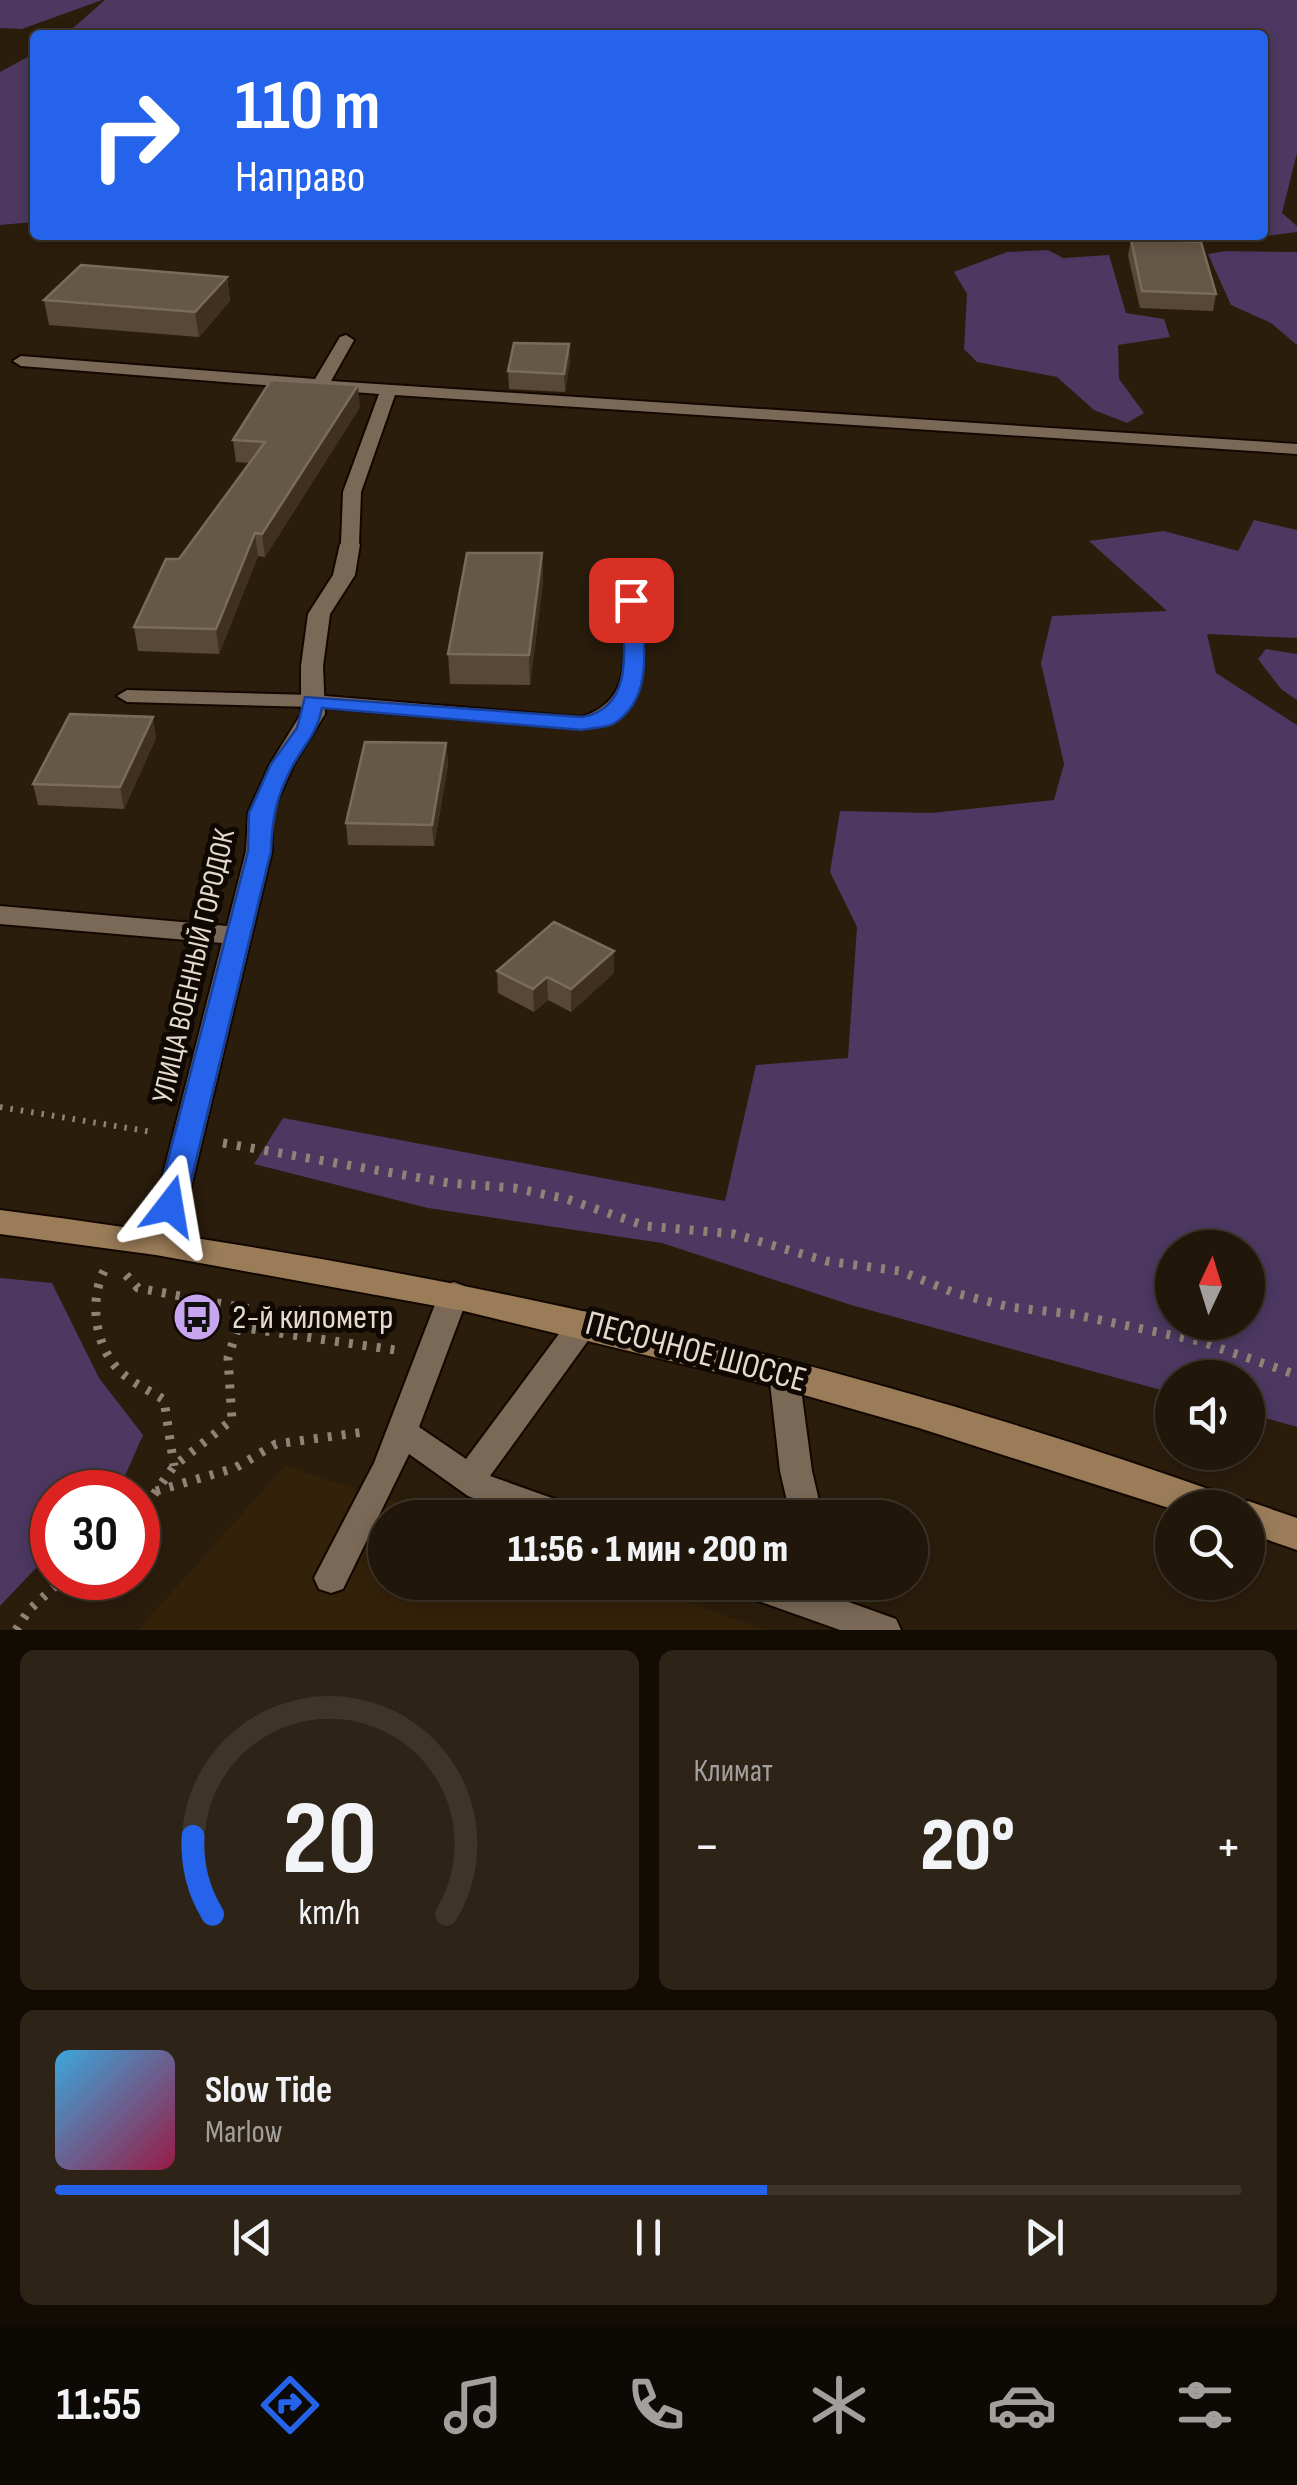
<!DOCTYPE html>
<html lang="ru">
<head>
<meta charset="utf-8">
<style>
	:root { --surface:#201609; --page:#2d2317; --text:#f1f3f6; --muted:#a29f9c; --line:#3d352a; --accent:#2563eb }
	body { margin:0; font-family:"Sofia Sans Condensed",sans-serif; background:var(--page); color:var(--text); height:100vh; display:flex; flex-direction:column; font-size:38px; white-space:nowrap }
	* { box-sizing:border-box; margin:0 }
	p { font-size:32px; color:var(--muted) }
	.icon { flex:none; width:55px; height:55px; fill:none; stroke:currentColor; stroke-width:2; stroke-linecap:round; stroke-linejoin:round }
	.map { position:relative; height:1630px; overflow:hidden }
	.drawer { display:flex; flex-direction:column; gap:20px; padding:20px; background:#120c05; flex:1 }
	.drawer>* { flex:none }
	.top-card { position:absolute; left:30px; top:30px; width:1238px; height:210px; border-radius:10px; box-shadow:0 5px 15px #0003,0 0 0 2px var(--line); background:#2563eb; color:#fff; overflow:hidden }
	.needle { width:65px; rotate:4deg }
	.tools { position:absolute; left:1155px; top:1230px; display:grid; gap:20px }
	.tools a { display:grid; place-items:center; width:110px; height:110px; border-radius:50%; background:var(--surface); box-shadow:0 5px 15px #0003,0 0 0 2px var(--line); font-size:50px }
	.speed { position:absolute; left:30px; top:1470px; display:flex; gap:20px; font-size:50px; font-weight:700; text-align:center }
	.speed>* { display:grid; place-content:center; width:130px; height:130px; border-radius:50%; background:var(--surface); box-shadow:0 5px 15px #0003,0 0 0 2px var(--line); line-height:1 }
	.speed .limit { border:15px solid #d22; background:#fff; color:#111 }
	.pin { position:absolute; display:grid; place-items:center; width:85px; height:85px; color:#fff; margin:-42px; border-radius:20px; box-shadow:0 5px 15px #0006 }
	.me { position:absolute; width:110px; margin:-55px; rotate:14deg; stroke-linejoin:round; filter:drop-shadow(0 0 8px #0008) }
	.turn { display:flex; align-items:center; gap:35px; height:210px; padding:0 40px; font-size:45px }
	.turn .icon { width:130px; height:130px; stroke-width:2.5 }
	.turn b { display:block; font-size:70px; line-height:85px }
	.big { font-size:75px; font-weight:800; line-height:1.1 }
	.drawer .widget { flex:1; display:flex; flex-direction:column; justify-content:center; gap:15px; min-width:0; padding:0 35px; border-radius:15px; background:var(--page) }
	.drawer .dial { align-items:center; gap:0 }
	.dial svg { height:260px; overflow:visible; fill:none; stroke:var(--line); stroke-width:7; stroke-linecap:round; text-anchor:middle }
	.dial text { fill:var(--text); stroke:none }
	.song { display:flex; align-items:center; gap:30px }
	.cover { width:120px; height:120px; border-radius:15px; background:linear-gradient(135deg,hsl(200 70% 55%),hsl(340 70% 35%)) }
	.played { height:10px; border-radius:5px; background:linear-gradient(90deg,var(--accent) 60%,var(--line) 60%) }
	.keys { display:flex; justify-content:space-around; direction:ltr }
	.heat { display:flex; justify-content:space-between; align-items:center; font-size:55px; direction:ltr }
	.drawer .tiles { flex:1; display:grid; gap:20px; grid-template-columns:1fr 1fr }
	.widget:last-child { grid-column:span 2 }
	.trip { position:absolute; left:368px; top:1500px; width:560px; height:100px; border-radius:50px; background:var(--surface); box-shadow:0 5px 15px #0003,0 0 0 2px var(--line); font-weight:800; line-height:100px; text-align:center }
	.menu { display:flex; height:160px; justify-content:space-around; align-items:center; background:#0d0904; color:var(--muted) }
	.menu .icon { width:70px; height:70px }
	.menu .on { color:var(--accent) }
	.menu b { font-size:45px; color:var(--text) }
	.map>svg:first-child { display:block }
</style>
</head>
<body>
<div class="map">
<svg width="1297" height="1630" viewBox="0 0 1297 1630">
	<rect width="100%" height="100%" fill="#2b1d0c"/>
	<path fill="#34210a" d="M 285,1466 L 440,1517 L 385,1518 L 385,1582 L 636,1583 L 765,1630 L 138,1630 Z"/>
	<path fill="#4c3861" fill-rule="evenodd" d="M 0,0 L 102,0 L 22,29 L 0,28 Z
		M 105,0 L 1297,0 L 1297,153 L 1282,213 L 1297,226 L 1297,232 L 1219,242 L 1211,235 L 1262,235 L 1262,35 L 65,35 Z
		M 35,53 L 35,222 L 0,225 L 0,72 Z
		M 1048,250 L 1063,258 L 1109,255 L 1126,313 L 1164,319 L 1170,337 L 1118,345 L 1119,379 L 1144,413 L 1127,423 L 1094,410 L 1057,377 L 977,362 L 964,349 L 967,294 L 954,272 L 1007,252 Z
		M 1225,251 L 1297,252 L 1297,345 L 1271,323 L 1231,305 L 1208,254 Z
		M 1254,520 L 1297,530 L 1297,638 L 1207,634 L 1216,673 L 1297,725 L 1297,1427 L 1248,1413 L 1248,1378 L 1172,1378 L 1172,1393 L 851,1305 L 662,1243 L 428,1208 L 254,1164 L 283,1118 L 725,1201 L 756,1065 L 848,1058 L 857,927 L 830,872 L 840,811 L 932,813 L 1054,800 L 1064,764 L 1041,663 L 1052,616 L 1167,611 L 1089,541 L 1164,531 L 1238,551 ZM 1172,1248 L 1248,1248 L 1248,1322 L 1172,1322 Z
		M 1266,649 L 1297,654 L 1297,700 L 1281,689 L 1258,659 Z
		M 0,1278 L 52,1283 L 99,1378 L 143,1435 L 124,1478 L 110,1492 L 52,1492 L 52,1551 L 0,1606 Z"/>
	<g fill="none" stroke-linecap="round" stroke-linejoin="round">
		<g stroke="#130700" stroke-width="4">
			<path id="lane" d="M 346,335 L 354,340 L 331,381 L 1297,444 L 1297,454 L 395,395 L 361,492 L 359,544 L 350,550 L 341,544 L 343,492 L 379,394 L 21,366 L 13,361 L 21,356 L 315,379 L 340,337 Z
				M 631,594 L 641,600 C 646,662 655,711 582,729 L 313,707 L 127,702 L 117,696 L 127,690 L 313,695 L 581,717 C 637,700 624,646 621,600 Z
				M 454,1282 L 464,1286 L 469,1294 L 419,1427 L 466,1459 L 573,1315 L 584,1311 L 595,1315 L 599,1323 L 595,1331 L 490,1476 L 580,1508 L 584,1518 L 527,1518 L 468,1496 L 409,1454 L 343,1589 L 331,1593 L 319,1589 L 314,1578 L 374,1463 L 439,1294 L 444,1286 Z
				M 784,1361 L 795,1365 L 799,1374 L 812,1471 L 823,1518 L 791,1518 L 780,1471 L 769,1374 L 773,1365 Z
				M 731,1582 L 793,1582 L 806,1587 L 805,1582 L 839,1582 L 843,1600 L 896,1619 L 901,1630 L 840,1630 L 736,1593 Z"/>
		</g>
		<g stroke="#130700" stroke-width="4">
			<path id="street" d="M 350,538 L 360,544 L 355,575 L 330,614 L 323,666 L 325,714 L 294,764 L 272,813 L 272,851 L 178,1241 L 173,1250 L 162,1253 L 151,1250 L 146,1241 L 222,943 L 0,924 L 0,906 L 227,926 L 246,851 L 248,813 L 270,764 L 301,714 L 301,666 L 308,614 L 333,575 L 340,544 Z"/>
		</g>
		<g stroke="#130700" stroke-width="4">
			<path id="secondary" d="M 0,1210 C 417,1264 834,1354 1231,1497 L 1235,1506 L 1248,1501 L 1297,1518 L 1297,1550 L 1248,1533 L 1248,1508 L 1172,1509 L 919,1428 L 769,1385 L 464,1311 L 156,1255 L 0,1234 Z"/>
		</g>
		<path stroke="#8f8376" stroke-width="6" stroke-dasharray="2.5 8" stroke-linecap="butt" d="M 0,1107 L 152,1132"/>
		<path stroke="#8f8376" stroke-width="9" stroke-dasharray="4 10" stroke-linecap="butt" d="M 223,1143 L 449,1183 L 514,1188 L 567,1199 L 646,1226 L 734,1234 L 826,1261 L 900,1271 L 955,1293 L 1009,1307 L 1072,1314 L 1199,1341 L 1297,1375
			M 104,1271 C 88,1303 96,1351 123,1374 C 136,1385 151,1391 164,1400 L 174,1466
			M 126,1275 L 138,1288 L 287,1316 L 308,1307
			M 238,1327 L 395,1350
			M 156,1491 L 235,1468 L 276,1444 L 364,1432
			M 138,1517 L 174,1466 L 232,1420 L 228,1358 L 244,1308
			M 16,1630 L 29,1610 L 64,1578"/>
		<use href="#lane" fill="#7a6956" fill-rule="evenodd"/>
		<use href="#street" fill="#7a6956" fill-rule="evenodd"/>
		<use href="#secondary" fill="#9a7c58" fill-rule="evenodd"/>
	</g>
	<path fill="#574837" d="M 1131,239 L 1216,294 L 1213,311 L 1140,308 L 1128,256 Z
		M 227,277 L 230,301 L 199,337 L 49,325 L 44,300 Z
		M 569,344 L 570,361 L 565,392 L 509,389 L 508,371 Z
		M 360,407 L 265,557 L 258,556 L 219,654 L 138,651 L 134,627 L 179,559 L 250,463 L 236,462 L 233,440 Z
		M 542,553 L 543,582 L 530,685 L 450,684 L 448,654 Z
		M 156,738 L 124,809 L 38,805 L 33,784 Z
		M 446,743 L 448,765 L 434,846 L 348,845 L 346,823 Z
		M 614,951 L 614,973 L 571,1012 L 548,1000 L 534,1012 L 498,993 L 497,971 Z"/>
	<path fill="#3f301f" d="M 227,277 L 230,301 L 199,337 L 195,312 Z
		M 569,344 L 570,361 L 565,392 L 564,374 Z
		M 358,385 L 360,407 L 265,557 L 262,534 Z
		M 255,533 L 258,556 L 219,654 L 216,629 Z
		M 542,553 L 543,582 L 530,685 L 529,655 Z
		M 153,717 L 156,738 L 124,809 L 120,787 Z
		M 446,743 L 448,765 L 434,846 L 432,825 Z
		M 614,951 L 614,973 L 571,1012 L 571,989 Z
		M 547,977 L 548,1000 L 534,1012 L 533,989 Z"/>
	<path fill="#665847" stroke="#7a6c5c" stroke-width="2.5" d="M 1131,239 L 1201,242 L 1216,294 L 1142,291 Z
		M 81,265 L 227,277 L 195,312 L 44,300 Z
		M 514,343 L 569,344 L 564,374 L 508,371 Z
		M 271,380 L 358,385 L 262,534 L 255,533 L 216,629 L 134,627 L 166,559 L 179,559 L 265,442 L 233,440 Z
		M 467,553 L 542,553 L 529,655 L 448,654 Z
		M 70,714 L 153,717 L 120,787 L 33,784 Z
		M 365,742 L 446,743 L 432,825 L 346,823 Z
		M 554,922 L 614,951 L 571,989 L 547,977 L 533,989 L 497,971 Z"/>
	<path fill="#2563eb" stroke="#184099" stroke-width="2.5" d="M 631,594 L 641,600 C 643,641 656,698 613,724 C 605,728 591,728 582,730 L 322,708 C 318,732 304,745 293,765 C 277,794 272,818 271,851 L 185,1206 L 181,1214 L 170,1217 L 160,1214 L 156,1206 L 248,851 L 249,813 L 271,764 L 297,728 L 305,697 L 582,717 C 637,708 623,641 621,600 Z"/>
	<defs>
		<g id="bus-disc" transform="scale(2.5)"><circle r="9.5" fill="#c8a6ef" stroke="#0f0803"/><path d="M-5-6H5V4H4V6H2V4H-2V6H-4V4H-5ZM-3.5-4V0h7V-4ZM-3.5 1.2v1.5H-2V1.2ZM2 1.2v1.5H3.5V1.2Z" fill="#111"/></g>
	</defs>
	<g fill-rule="evenodd">
		<use href="#bus-disc" x="197" y="1317"/>
	</g>
	<g text-anchor="middle" dominant-baseline="central" stroke-width="10" stroke-linejoin="round" paint-order="stroke">
		<g font-size="30" fill="#e4dad0" stroke="#0f0803">
			<text transform="translate(194 966) rotate(-77)">УЛИЦА ВОЕННЫЙ ГОРОДОК</text>
		</g>
		<g font-size="35" fill="#e4dad0" stroke="#0f0803" text-anchor="start">
			<text x="232" y="1317">2-й километр</text>
		</g>
		<g font-size="35" fill="#e4dad0" stroke="#0f0803">
			<text transform="translate(696 1352) rotate(15)">ПЕСОЧНОЕ ШОССЕ</text>
		</g>
	</g>
</svg>
<div class="tools">
<a><svg class="needle" viewBox="-14 -14 28 28"><path d="M0-13l5 13h-10z" fill="#e53935"/><path d="M0 13l5-13h-10z" fill="#a29f9c"/></svg></a>
<a><svg class="icon" aria-label="sound" viewBox="0 0 24 24"><path d="M4 9h4l5-4v14l-5-4H4zM17 9q2 3 0 6"/></svg></a>
<a><svg class="icon" aria-label="search" viewBox="0 0 24 24"><circle cx="10" cy="10" r="6"/><path d="M15 15l6 6"/></svg></a>
</div>
<div class="speed"><div class="limit">30</div></div>
<div class="pin" style="left:631px;top:600px;background:#d93025"><svg class="icon" aria-label="arrive" viewBox="0 0 24 24"><path d="M6 21V4h12l-3 4 3 4H6"/></svg></div>
<svg class="me" style="left:170px;top:1206px" viewBox="-20 -20 40 40"><path d="M0-17L14 15 0 8-14 15z" fill="#2563eb" stroke="#fff" stroke-width="4"/></svg>
<div class="trip">11:56 · 1 мин · 200 m</div>
<div class="top-card">
<div class="turn"><svg class="icon" aria-label="right" viewBox="0 0 24 24"><path d="M7 20v-9h11M14 6l5 5-5 5"/></svg><div><b>110 m</b>Направо</div></div>
</div>
</div>
<section class="drawer">
<div class="tiles">
<div class="widget dial"><svg viewBox="0 0 100 80">
<path d="M14 69A42 42 0 1 1 86 69"/>
<path d="M14 69A42 42 0 0 1 8 45" stroke="#2563eb"/>
<text x="50" y="56" font-size="32" font-weight="700">20</text>
<text x="50" y="72" font-size="11">km/h</text>
</svg></div>
<div class="widget"><p>Климат</p>
<div class="heat"><a>−</a><b class="big">20°</b><a>+</a></div>
</div>
<div class="widget">
<div class="song"><i class="cover"></i><div><b>Slow Tide</b><p>Marlow</p></div></div>
<div class="played"></div>
<div class="keys"><svg class="icon" aria-label="previous" viewBox="0 0 24 24"><path d="M18 5L8 12l10 7zM5 5v14"/></svg><svg class="icon" aria-label="pause" viewBox="0 0 24 24"><path d="M8 5v14M16 5v14"/></svg><svg class="icon" aria-label="next" viewBox="0 0 24 24"><path d="M6 5l10 7-10 7zM19 5v14"/></svg></div>
</div>
</div>
</section>
<nav class="menu">
<b>11:55</b>
<svg class="icon on" aria-label="directions" viewBox="0 0 24 24"><path d="M12 3l9 9-9 9-9-9zM9 14v-3h6M13 9l2 2-2 2"/></svg>
<svg class="icon" aria-label="music" viewBox="0 0 24 24"><path d="M9 18V5l10-2v13"/><circle cx="6" cy="18" r="3"/><circle cx="16" cy="16" r="3"/></svg>
<svg class="icon" aria-label="phone" viewBox="0 0 24 24"><path d="M5 4h4l2 5-3 2q2 4 5 5l2-3 5 2v4C11 20 4 13 5 4z"/></svg>
<svg class="icon" aria-label="climate" viewBox="0 0 24 24"><path d="M12 3v18M4 7l16 10M4 17L20 7"/></svg>
<svg class="icon" aria-label="car" viewBox="0 0 24 24"><path d="M5 17H2v-5l4-1 3-4h7l3 4 3 1v5h-3M9 17h6M6 11h13"/><circle cx="7" cy="17" r="2"/><circle cx="17" cy="17" r="2"/></svg>
<svg class="icon" aria-label="filters" viewBox="0 0 24 24"><path d="M4 7h16M4 17h16"/><circle cx="9" cy="7" r="2"/><circle cx="15" cy="17" r="2"/></svg>
</nav>
</body>
</html>
